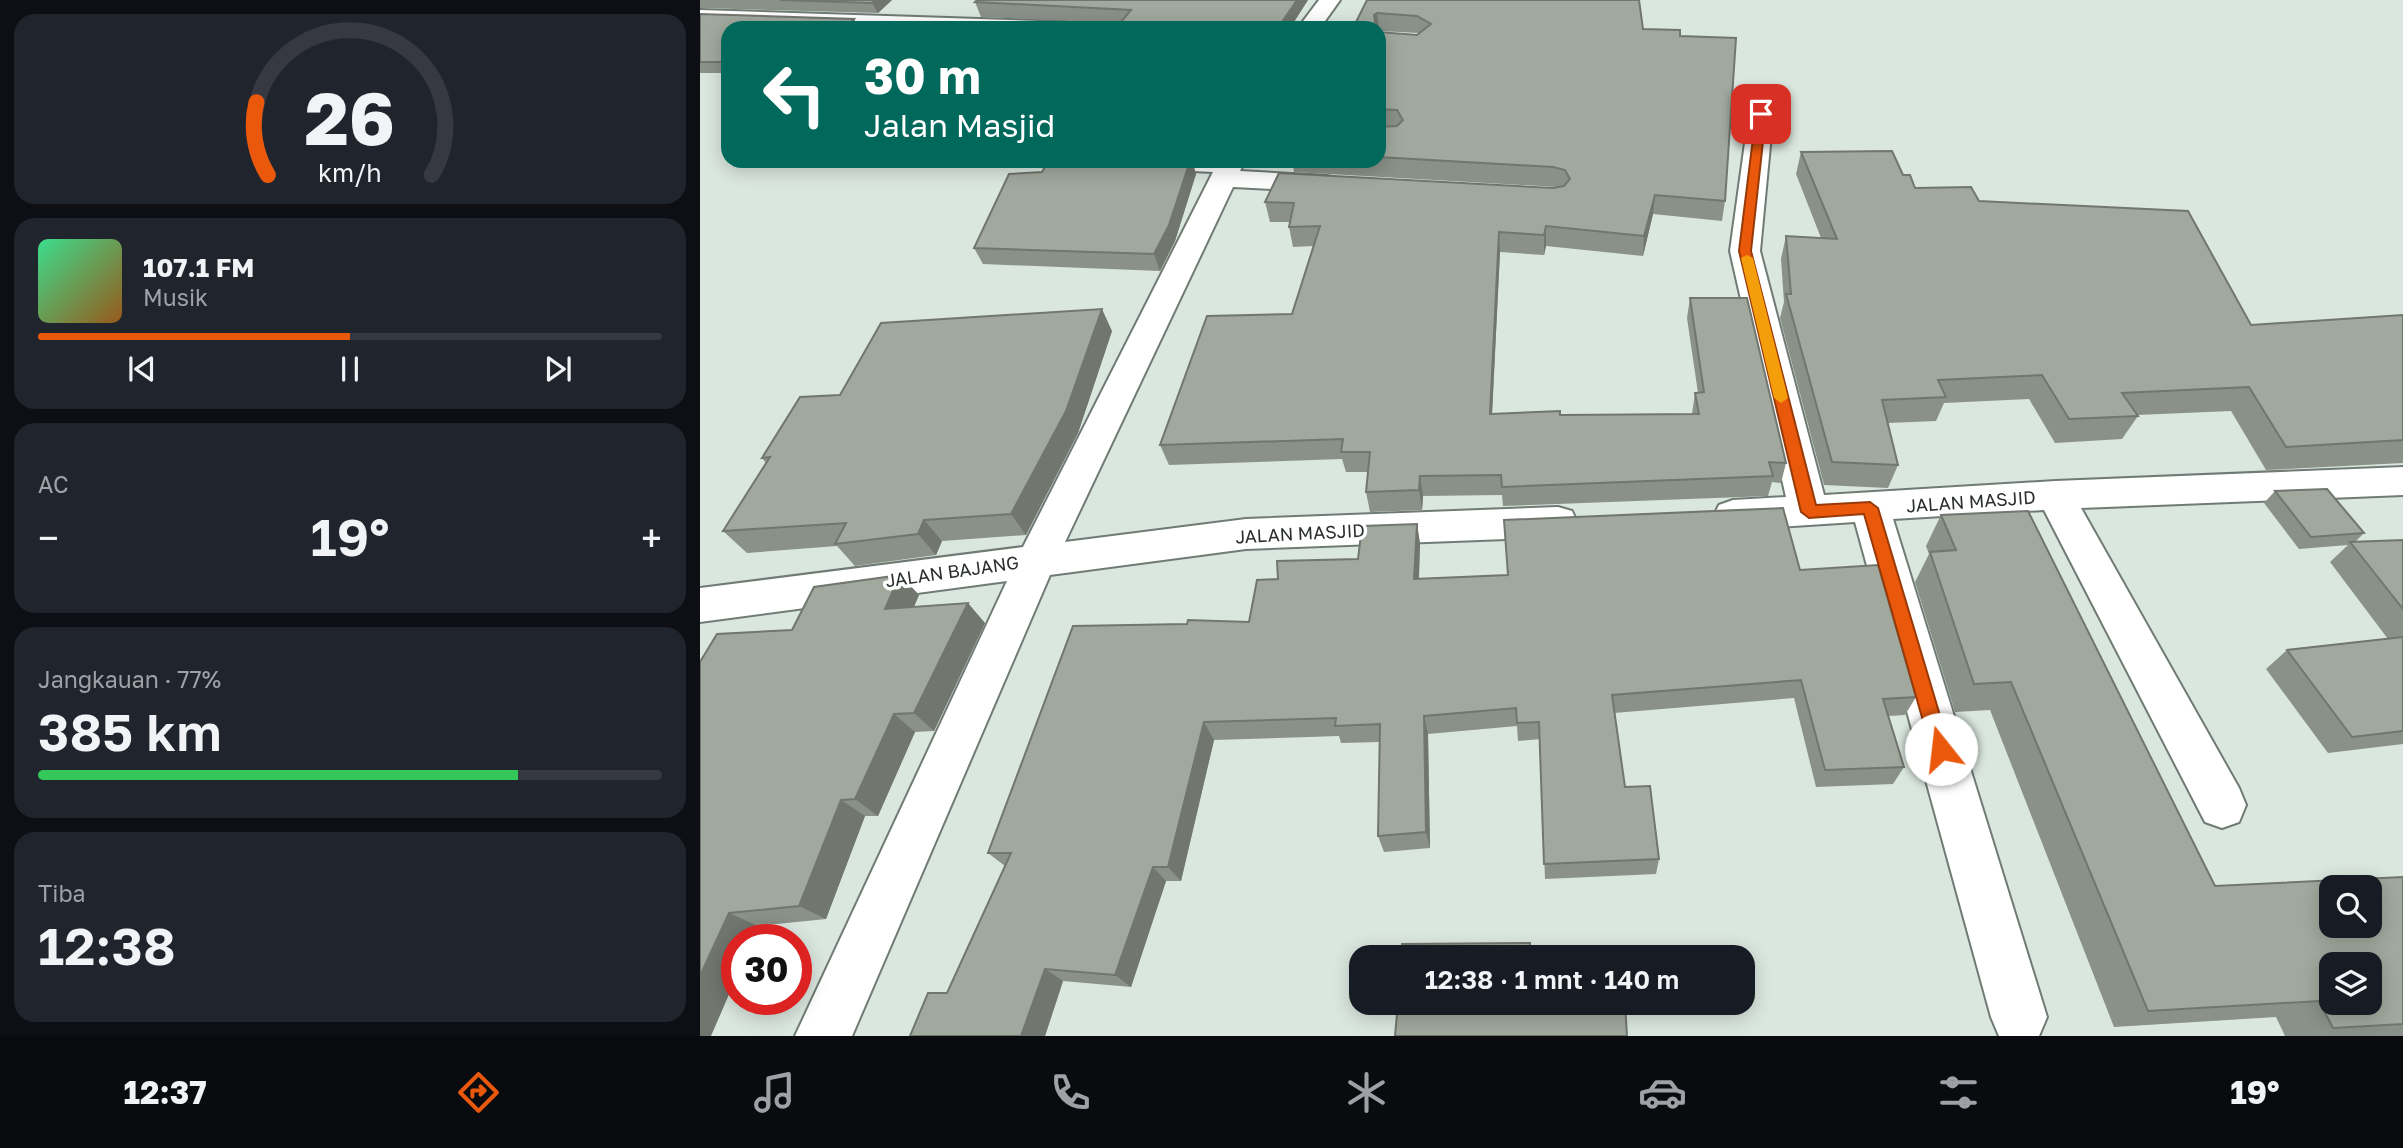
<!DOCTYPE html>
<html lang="id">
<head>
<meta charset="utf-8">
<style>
	:root { --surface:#171b24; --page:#20242c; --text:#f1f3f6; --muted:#9ea1a6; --line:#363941; --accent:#ea580c }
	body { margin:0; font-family:"Golos Text",sans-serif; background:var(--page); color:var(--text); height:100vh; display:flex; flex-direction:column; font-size:26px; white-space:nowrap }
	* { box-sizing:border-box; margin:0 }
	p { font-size:23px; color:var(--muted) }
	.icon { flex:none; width:38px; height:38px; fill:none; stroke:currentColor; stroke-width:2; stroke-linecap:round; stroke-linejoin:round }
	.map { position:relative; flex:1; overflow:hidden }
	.sheet { display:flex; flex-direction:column; gap:14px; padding:14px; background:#0d0f14; width:700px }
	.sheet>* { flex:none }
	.guide { position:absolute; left:21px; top:21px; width:665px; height:147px; border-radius:21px; box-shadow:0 4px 18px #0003; background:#00695c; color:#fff; overflow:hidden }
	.buttons { position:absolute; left:1619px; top:875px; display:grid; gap:14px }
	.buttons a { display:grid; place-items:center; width:63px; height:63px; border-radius:14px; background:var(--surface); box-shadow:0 4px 18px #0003; font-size:35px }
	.speed { position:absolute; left:21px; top:924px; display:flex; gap:14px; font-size:35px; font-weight:700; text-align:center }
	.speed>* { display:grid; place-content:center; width:91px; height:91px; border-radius:50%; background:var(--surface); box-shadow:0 4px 18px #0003; line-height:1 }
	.speed .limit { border:10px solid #d22; background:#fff; color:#111 }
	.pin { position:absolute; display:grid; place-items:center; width:60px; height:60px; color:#fff; margin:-30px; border-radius:14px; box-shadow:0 4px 10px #0006 }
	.me { position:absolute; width:77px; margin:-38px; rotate:344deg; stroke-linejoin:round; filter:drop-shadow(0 0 5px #0008) }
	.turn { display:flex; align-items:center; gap:24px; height:147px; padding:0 28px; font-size:32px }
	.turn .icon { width:91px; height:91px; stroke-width:2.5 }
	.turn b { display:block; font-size:49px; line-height:60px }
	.big { font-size:52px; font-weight:600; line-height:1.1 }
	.sheet .widget { flex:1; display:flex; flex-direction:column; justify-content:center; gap:10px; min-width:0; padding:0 24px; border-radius:21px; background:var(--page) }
	.sheet .dial { align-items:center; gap:0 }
	.dial svg { height:182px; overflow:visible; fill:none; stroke:var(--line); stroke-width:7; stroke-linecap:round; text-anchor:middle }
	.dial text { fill:var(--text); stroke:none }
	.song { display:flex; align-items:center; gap:21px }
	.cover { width:84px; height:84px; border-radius:10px; background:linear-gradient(135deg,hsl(150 70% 55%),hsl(30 70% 35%)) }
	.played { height:7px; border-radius:4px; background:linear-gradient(90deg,var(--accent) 50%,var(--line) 50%) }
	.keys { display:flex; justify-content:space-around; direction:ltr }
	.heat { display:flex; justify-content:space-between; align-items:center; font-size:38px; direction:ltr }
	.charge { height:10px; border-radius:5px; background:linear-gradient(90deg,#34c759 77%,var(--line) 0) }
	.trip { position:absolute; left:649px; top:945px; width:406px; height:70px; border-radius:21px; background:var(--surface); box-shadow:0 4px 18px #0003; font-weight:600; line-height:70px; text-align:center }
	.tabs { display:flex; height:112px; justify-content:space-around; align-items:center; background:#090b0e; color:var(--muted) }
	.tabs .icon { width:49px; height:49px }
	.tabs .on { color:var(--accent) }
	.tabs b { font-size:32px; color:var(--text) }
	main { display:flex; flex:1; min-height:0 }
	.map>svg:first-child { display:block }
</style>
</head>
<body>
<main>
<section class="sheet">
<div class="widget dial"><svg viewBox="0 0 100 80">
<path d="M14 69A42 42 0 1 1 86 69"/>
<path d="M14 69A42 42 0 0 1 9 37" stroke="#ea580c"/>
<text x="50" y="56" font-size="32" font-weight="700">26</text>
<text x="50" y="72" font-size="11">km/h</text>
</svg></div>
<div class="widget">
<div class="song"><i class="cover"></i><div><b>107.1 FM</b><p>Musik</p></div></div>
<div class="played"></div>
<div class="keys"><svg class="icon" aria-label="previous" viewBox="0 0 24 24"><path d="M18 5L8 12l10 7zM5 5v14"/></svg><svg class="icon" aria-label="pause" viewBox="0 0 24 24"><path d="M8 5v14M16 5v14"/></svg><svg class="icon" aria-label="next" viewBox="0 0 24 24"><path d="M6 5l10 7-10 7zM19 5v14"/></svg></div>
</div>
<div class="widget"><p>AC</p>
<div class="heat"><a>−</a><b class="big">19°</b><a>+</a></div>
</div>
<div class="widget"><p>Jangkauan · 77%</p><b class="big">385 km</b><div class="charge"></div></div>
<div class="widget"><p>Tiba</p><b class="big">12:38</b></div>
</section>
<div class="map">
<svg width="1703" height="1036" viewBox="0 0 1703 1036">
	<rect width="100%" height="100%" fill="#dae7df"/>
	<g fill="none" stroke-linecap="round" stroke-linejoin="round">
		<g stroke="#6f7b74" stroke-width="4">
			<path id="minor" d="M 619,0 L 640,0 L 620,28 L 598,28 Z
				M 0,10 L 368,22 L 379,28 L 174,28 L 0,22 Z
				M 1061,107 L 1070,109 L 1073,114 L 1060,251 L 1124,495 L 1355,481 L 1703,467 L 1703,495 L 1381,508 L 1539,788 L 1546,805 L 1539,822 L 1522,828 L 1505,822 L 1344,510 L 1193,519 L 1347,1017 L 1339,1036 L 1299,1036 L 1291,1017 L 1155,522 L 1033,530 L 1019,525 L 1014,515 L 1019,505 L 1033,500 L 1086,497 L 1030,251 L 1049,114 L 1052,109 Z
				M 439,161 L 545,161 L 540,171 L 627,176 L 636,178 L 640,184 L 636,190 L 627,192 L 533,187 L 365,542 L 546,519 L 858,507 L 872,511 L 877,522 L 872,533 L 858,537 L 546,549 L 350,575 L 152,1036 L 95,1036 L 307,581 L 0,622 L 0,588 L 323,547 L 513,172 L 452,169 L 443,167 Z"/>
		</g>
		<use href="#minor" fill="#fff" fill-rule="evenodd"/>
	</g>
	<path fill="#8a9188" d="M 0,0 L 192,0 L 178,13 L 0,8 Z
		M 277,0 L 608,0 L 590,28 L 416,28 L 420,23 L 281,17 L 275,2 Z
		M 667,0 L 943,29 L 980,36 L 1025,201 L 1022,221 L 953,214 L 943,256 L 846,246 L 844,255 L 800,252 L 792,414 L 992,414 L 995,393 L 998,393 L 987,318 L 990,298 L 1086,463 L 1081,483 L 1072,482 L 1068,496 L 803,506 L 802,495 L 723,496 L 722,510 L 670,512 L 666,492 L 668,472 L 646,472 L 642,459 L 469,465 L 460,445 L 592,314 L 613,246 L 593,247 L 589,227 L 590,222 L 570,222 L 565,202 L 857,187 L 594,172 L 592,161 L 679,161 L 679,32 L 717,35 L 719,33 L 679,31 L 679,28 L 653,28 Z
		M 0,14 L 28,28 L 28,73 L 0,73 Z
		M 1101,152 L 1203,175 L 1215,188 L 1279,201 L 1551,325 L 1703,315 L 1703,463 L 1566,470 L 1531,411 L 1437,415 L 1438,416 L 1422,439 L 1355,443 L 1329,399 L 1244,403 L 1236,421 L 1188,423 L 1198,465 L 1188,488 L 1124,485 L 1080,318 L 1084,302 L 1081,259 L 1086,236 L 1121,238 L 1096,174 Z
		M 348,161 L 492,161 L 496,174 L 475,241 L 460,271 L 283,264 L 274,248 L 342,172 Z
		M 412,331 L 378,433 L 326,535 L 242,541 L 236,555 L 155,566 L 137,546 L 47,553 L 23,531 L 66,463 L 62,458 L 140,395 Z
		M 1575,491 L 1664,533 L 1655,542 L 1703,540 L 1703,744 L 1628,753 L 1566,669 L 1587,650 L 1688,639 L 1630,562 L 1648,545 L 1599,549 L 1564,503 Z
		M 1241,515 L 1515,886 L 1703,877 L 1703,1036 L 1585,1036 L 1576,1017 L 1414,1027 L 1290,710 L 1255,712 L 1215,582 L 1229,554 L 1226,546 Z
		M 717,524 L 720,544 L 719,579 L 1100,570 L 1216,697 L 1205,715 L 1188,716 L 1204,767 L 1193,784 L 1116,787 L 1094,698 L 914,713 L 925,787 L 959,859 L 956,874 L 845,879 L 840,739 L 818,741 L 817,726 L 728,734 L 730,848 L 684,852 L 678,836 L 680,742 L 641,743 L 639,736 L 514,740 L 481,881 L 466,881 L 431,987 L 363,981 L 345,1036 L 210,1036 L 247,993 L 305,866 L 288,853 L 487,624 L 549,622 L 578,579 L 658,559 Z
		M 200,575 L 219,595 L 214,607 L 285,623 L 234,731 L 215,732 L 178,816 L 165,816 L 126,919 L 58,926 L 0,1036 L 92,630 Z"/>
	<path fill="#71766f" d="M 175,0 L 192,0 L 178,13 L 172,3 Z
		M 597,0 L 608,0 L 590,28 L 578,28 Z
		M 677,13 L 679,28 L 676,28 L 674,15 Z
		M 154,19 L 159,28 L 145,28 Z
		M 490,161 L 492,161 L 496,174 L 475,241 L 460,271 L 454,254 Z
		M 955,195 L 953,214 L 943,256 L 944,236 Z
		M 846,226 L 846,246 L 844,255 L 844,235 Z
		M 799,232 L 800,252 L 791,434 L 790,414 Z
		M 402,309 L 412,331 L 378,433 L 326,535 L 311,514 Z
		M 720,476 L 723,496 L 722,510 L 719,490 Z
		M 224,520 L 242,541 L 236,555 L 218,534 Z
		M 717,524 L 720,544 L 718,599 L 714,579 Z
		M 200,575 L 219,595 L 204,629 L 185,609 Z
		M 268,603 L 285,623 L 234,731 L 214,713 Z
		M 194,714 L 215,732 L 178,816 L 155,799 Z
		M 724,716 L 728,734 L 730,848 L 726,832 Z
		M 504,722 L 514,740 L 481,881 L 468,867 Z
		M 141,800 L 165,816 L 126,919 L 99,906 Z
		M 453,867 L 466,881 L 431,987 L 415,975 Z
		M 29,913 L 58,926 L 52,940 L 37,940 L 37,976 L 11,1036 L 0,1036 L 0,976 Z
		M 345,969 L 363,981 L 345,1036 L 321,1036 Z"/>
	<path fill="#a1a99e" stroke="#71766f" stroke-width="2" fill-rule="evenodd" d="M 80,0 L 175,0 L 172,3 Z
		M 277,0 L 597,0 L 578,28 L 416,28 L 431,10 L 275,2 Z
		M 667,0 L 939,0 L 943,29 L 980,30 L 980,36 L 1036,38 L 1025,201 L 955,195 L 944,236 L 846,226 L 844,235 L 799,232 L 790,414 L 860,411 L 860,415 L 999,414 L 995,393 L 1004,392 L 990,298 L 1047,298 L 1086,463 L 1069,462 L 1073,476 L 802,487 L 801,475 L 720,476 L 719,490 L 666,492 L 670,452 L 641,452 L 643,439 L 460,445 L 507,316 L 592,314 L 620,226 L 589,227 L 594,203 L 565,202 L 579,173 L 853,188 L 864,186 L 870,179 L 865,170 L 853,167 L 679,157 L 679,127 L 697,126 L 703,120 L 697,110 L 679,109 L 679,32 L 717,35 L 731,24 L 717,16 L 677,13 L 674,15 L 676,28 L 653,28 Z
		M 0,14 L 154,19 L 145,28 L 28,28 L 28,62 L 0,62 Z
		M 1192,151 L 1203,175 L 1210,175 L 1215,188 L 1271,187 L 1279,201 L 1488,211 L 1551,325 L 1703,315 L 1703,440 L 1586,447 L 1549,387 L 1422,393 L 1438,416 L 1369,419 L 1342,375 L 1238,380 L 1246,397 L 1182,400 L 1198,465 L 1132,462 L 1086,294 L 1091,294 L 1086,236 L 1137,239 L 1101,152 Z
		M 348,161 L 490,161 L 469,225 L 454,254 L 274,248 L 309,174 L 342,172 Z
		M 402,309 L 366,411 L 311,514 L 224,520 L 218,534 L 135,544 L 146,523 L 23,531 L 70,457 L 62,458 L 100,397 L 140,395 L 181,323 Z
		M 1627,489 L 1664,533 L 1611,537 L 1575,491 Z
		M 1083,508 L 1100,570 L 1178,565 L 1216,697 L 1183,699 L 1204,767 L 1125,770 L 1101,680 L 912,695 L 925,787 L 950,786 L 959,859 L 844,864 L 839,722 L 817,723 L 816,708 L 724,716 L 726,832 L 678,836 L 680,724 L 635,726 L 636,718 L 504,722 L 468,867 L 453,867 L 415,975 L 345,969 L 321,1036 L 210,1036 L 228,993 L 247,993 L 311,853 L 288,853 L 373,626 L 487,624 L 488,620 L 549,622 L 557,580 L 578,579 L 577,561 L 658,559 L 662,526 L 717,524 L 714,579 L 808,575 L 804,520 Z
		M 1328,511 L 1515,886 L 1703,877 L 1703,1024 L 1633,1028 L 1619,1001 L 1448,1011 L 1311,682 L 1274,684 L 1230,552 L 1256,550 L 1241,515 ZM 1631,887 L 1670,887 L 1670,926 L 1631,926 ZM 1631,964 L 1670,964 L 1670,1003 L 1631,1003 Z
		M 1703,540 L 1703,609 L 1650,542 Z
		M 200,575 L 185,609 L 268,603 L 214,713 L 194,714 L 155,799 L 141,800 L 99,906 L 29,913 L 0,976 L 0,662 L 17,634 L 92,630 L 114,587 Z
		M 1703,637 L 1703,731 L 1652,737 L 1587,650 Z
		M 830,943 L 830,950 L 922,950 L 922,957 L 701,957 L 702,944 Z
		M 698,1003 L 925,1003 L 927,1036 L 695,1036 Z"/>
	<path fill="#ea580c" stroke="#983908" stroke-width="2" d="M 1061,111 L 1066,114 L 1051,251 L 1116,505 L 1170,502 L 1178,508 L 1250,749 L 1247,755 L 1241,758 L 1234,755 L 1231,749 L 1164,514 L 1109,518 L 1101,512 L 1039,251 L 1056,114 Z"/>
	<path fill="#f59e0b" d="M 1047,255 L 1053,258 L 1088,398 L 1081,403 L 1074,398 L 1041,258 Z"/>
	<g text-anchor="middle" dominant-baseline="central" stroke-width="7" stroke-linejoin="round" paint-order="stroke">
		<g font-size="18" fill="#2c312e" stroke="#fff">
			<text transform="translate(1271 501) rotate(-4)">JALAN MASJID</text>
			<text transform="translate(600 533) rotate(-3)">JALAN MASJID</text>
			<text transform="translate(252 571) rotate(-8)">JALAN BAJANG</text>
		</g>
	</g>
</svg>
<div class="buttons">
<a><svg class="icon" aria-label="search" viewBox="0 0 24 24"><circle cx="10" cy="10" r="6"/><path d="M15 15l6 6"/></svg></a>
<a><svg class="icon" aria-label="layers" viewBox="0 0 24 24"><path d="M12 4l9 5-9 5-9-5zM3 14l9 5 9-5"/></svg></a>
</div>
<div class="speed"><div class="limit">30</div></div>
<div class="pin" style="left:1061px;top:114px;background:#d93025"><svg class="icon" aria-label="arrive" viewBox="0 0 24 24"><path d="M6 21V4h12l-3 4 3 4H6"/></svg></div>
<svg class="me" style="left:1241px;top:749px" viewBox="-20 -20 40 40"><circle r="19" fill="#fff"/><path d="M0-13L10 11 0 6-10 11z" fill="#ea580c"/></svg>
<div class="trip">12:38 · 1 mnt · 140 m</div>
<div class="guide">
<div class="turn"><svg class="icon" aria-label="left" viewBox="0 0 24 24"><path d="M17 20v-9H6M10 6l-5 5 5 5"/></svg><div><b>30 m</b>Jalan Masjid</div></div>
</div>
</div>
</main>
<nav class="tabs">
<b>12:37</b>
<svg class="icon on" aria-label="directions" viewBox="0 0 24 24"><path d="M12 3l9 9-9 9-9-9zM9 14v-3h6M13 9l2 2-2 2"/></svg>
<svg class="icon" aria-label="music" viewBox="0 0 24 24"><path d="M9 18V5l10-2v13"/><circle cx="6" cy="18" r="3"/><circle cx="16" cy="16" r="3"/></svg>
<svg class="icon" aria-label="phone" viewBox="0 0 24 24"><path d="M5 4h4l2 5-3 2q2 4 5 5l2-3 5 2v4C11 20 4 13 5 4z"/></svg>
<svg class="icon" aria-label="climate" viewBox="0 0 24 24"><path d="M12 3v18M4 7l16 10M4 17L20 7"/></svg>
<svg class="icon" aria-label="car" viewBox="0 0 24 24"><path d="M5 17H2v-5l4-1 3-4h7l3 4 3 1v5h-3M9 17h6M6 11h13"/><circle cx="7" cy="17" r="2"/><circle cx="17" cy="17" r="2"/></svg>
<svg class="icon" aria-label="filters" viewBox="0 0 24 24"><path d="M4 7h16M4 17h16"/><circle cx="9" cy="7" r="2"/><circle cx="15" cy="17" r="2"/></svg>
<b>19°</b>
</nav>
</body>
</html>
